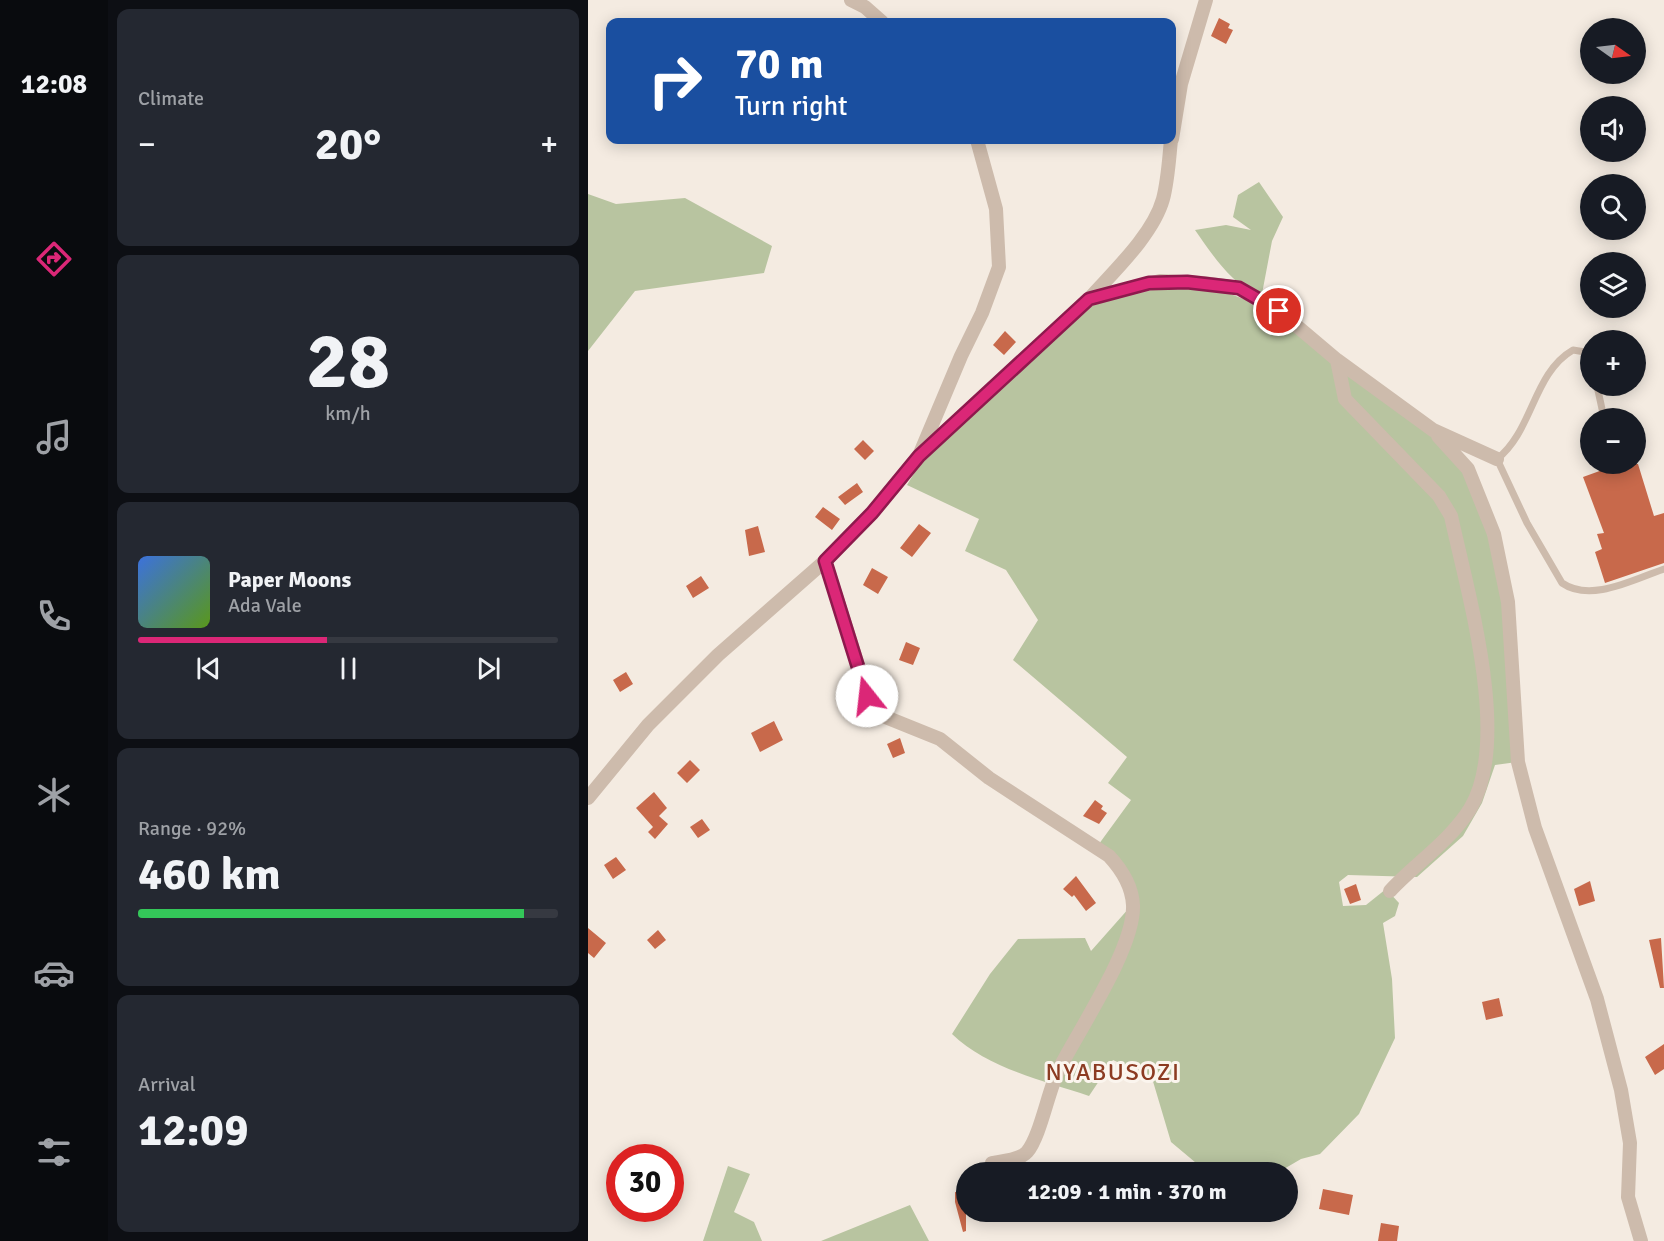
<!DOCTYPE html>
<html lang="en">
<head>
<meta charset="utf-8">
<style>
	:root { --surface:#171b24; --page:#242831; --text:#f1f3f6; --muted:#9ea1a6; --line:#363941; --accent:#db2777 }
	body { margin:0; font-family:Signika,sans-serif; background:var(--page); color:var(--text); height:100vh; display:flex; flex-direction:column; font-size:22px; white-space:nowrap }
	* { box-sizing:border-box; margin:0 }
	p { font-size:20px; color:var(--muted) }
	.icon { flex:none; width:33px; height:33px; fill:none; stroke:currentColor; stroke-width:2; stroke-linecap:round; stroke-linejoin:round }
	.map { position:relative; flex:1; overflow:hidden }
	.side { display:flex; flex-direction:column; gap:9px; padding:9px; background:#0d0f14; width:480px }
	.side>* { flex:none }
	.guide { position:absolute; left:18px; top:18px; width:570px; height:126px; border-radius:12px; box-shadow:0 3px 15px #0003; background:#1a4fa0; color:#fff; overflow:hidden }
	.needle { width:39px; rotate:104deg }
	.controls { position:absolute; left:992px; top:18px; display:grid; gap:12px }
	.controls a { display:grid; place-items:center; width:66px; height:66px; border-radius:50%; background:var(--surface); box-shadow:0 3px 15px #0003; font-size:30px }
	.speed { position:absolute; left:18px; top:1144px; display:flex; gap:12px; font-size:30px; font-weight:700; text-align:center }
	.speed>* { display:grid; place-content:center; width:78px; height:78px; border-radius:50%; background:var(--surface); box-shadow:0 3px 15px #0003; line-height:1 }
	.speed .limit { border:9px solid #d22; background:#fff; color:#111 }
	.pin { position:absolute; display:grid; place-items:center; width:51px; height:51px; color:#fff; margin:-26px; border:3px solid #fff; border-radius:50%; box-shadow:0 2px 6px #0007 }
	.me { position:absolute; width:66px; margin:-33px; rotate:344deg; stroke-linejoin:round; filter:drop-shadow(0 0 4px #0008) }
	.turn { display:flex; align-items:center; gap:21px; height:126px; padding:0 30px; font-size:27px }
	.turn .icon { width:78px; height:78px; stroke-width:2.5 }
	.turn b { display:block; font-size:42px; line-height:51px }
	.big { font-size:45px; font-weight:700; line-height:1.1 }
	.side .card { flex:1; display:flex; flex-direction:column; justify-content:center; gap:9px; min-width:0; padding:0 21px; border-radius:12px; background:var(--page) }
	.side .dial { align-items:center; gap:0 }
	.dial b { font-size:78px; line-height:1 }
	.song { display:flex; align-items:center; gap:18px }
	.cover { width:72px; height:72px; border-radius:9px; background:linear-gradient(135deg,hsl(220 70% 55%),hsl(90 70% 35%)) }
	.played { height:6px; border-radius:3px; background:linear-gradient(90deg,var(--accent) 45%,var(--line) 45%) }
	.keys { display:flex; justify-content:space-around; direction:ltr }
	.heat { display:flex; justify-content:space-between; align-items:center; font-size:33px; direction:ltr }
	.charge { height:9px; border-radius:4px; background:linear-gradient(90deg,#34c759 92%,var(--line) 0) }
	.trip { position:absolute; left:368px; top:1162px; width:342px; height:60px; border-radius:30px; background:var(--surface); box-shadow:0 3px 15px #0003; font-weight:700; line-height:60px; text-align:center }
	main { display:flex; flex:1; min-height:0 }
	.dock { display:flex; flex-direction:column; width:108px; justify-content:space-around; align-items:center; background:#090b0e; color:var(--muted) }
	.dock .icon { width:42px; height:42px }
	.dock .on { color:var(--accent) }
	.dock b { font-size:27px; color:var(--text) }
	.map>svg:first-child { display:block }
</style>
</head>
<body>
<main>
<nav class="dock">
<b>12:08</b>
<svg class="icon on" aria-label="directions" viewBox="0 0 24 24"><path d="M12 3l9 9-9 9-9-9zM9 14v-3h6M13 9l2 2-2 2"/></svg>
<svg class="icon" aria-label="music" viewBox="0 0 24 24"><path d="M9 18V5l10-2v13"/><circle cx="6" cy="18" r="3"/><circle cx="16" cy="16" r="3"/></svg>
<svg class="icon" aria-label="phone" viewBox="0 0 24 24"><path d="M5 4h4l2 5-3 2q2 4 5 5l2-3 5 2v4C11 20 4 13 5 4z"/></svg>
<svg class="icon" aria-label="climate" viewBox="0 0 24 24"><path d="M12 3v18M4 7l16 10M4 17L20 7"/></svg>
<svg class="icon" aria-label="car" viewBox="0 0 24 24"><path d="M5 17H2v-5l4-1 3-4h7l3 4 3 1v5h-3M9 17h6M6 11h13"/><circle cx="7" cy="17" r="2"/><circle cx="17" cy="17" r="2"/></svg>
<svg class="icon" aria-label="filters" viewBox="0 0 24 24"><path d="M4 7h16M4 17h16"/><circle cx="9" cy="7" r="2"/><circle cx="15" cy="17" r="2"/></svg>
</nav>
<section class="side">
<div class="card"><p>Climate</p>
<div class="heat"><a>−</a><b class="big">20°</b><a>+</a></div>
</div>
<div class="card dial"><b>28</b><p>km/h</p></div>
<div class="card">
<div class="song"><i class="cover"></i><div><b>Paper Moons</b><p>Ada Vale</p></div></div>
<div class="played"></div>
<div class="keys"><svg class="icon" aria-label="previous" viewBox="0 0 24 24"><path d="M18 5L8 12l10 7zM5 5v14"/></svg><svg class="icon" aria-label="pause" viewBox="0 0 24 24"><path d="M8 5v14M16 5v14"/></svg><svg class="icon" aria-label="next" viewBox="0 0 24 24"><path d="M6 5l10 7-10 7zM19 5v14"/></svg></div>
</div>
<div class="card"><p>Range · 92%</p><b class="big">460 km</b><div class="charge"></div></div>
<div class="card"><p>Arrival</p><b class="big">12:09</b></div>
</section>
<div class="map">
<svg width="1076" height="1241" viewBox="0 0 1076 1241">
	<rect width="100%" height="100%" fill="#f4ebe1"/>
	<path fill="#b8c4a0" d="M 671,182 L 695,217 L 684,241 L 673,299 C 641,280 628,260 607,230 L 638,225 L 663,230 L 645,217 L 650,195 Z
		M 0,194 L 28,204 L 97,198 L 184,246 L 176,273 L 47,291 L 0,351 Z
		M 610,282 L 680,308 L 828,421 L 879,468 L 920,602 L 929,762 L 907,765 L 894,803 L 875,836 L 829,877 L 760,875 L 751,882 L 755,906 L 778,905 L 798,889 L 811,903 L 807,916 L 795,923 L 804,979 L 807,1038 L 771,1114 L 732,1154 L 713,1159 L 689,1173 L 620,1173 L 583,1142 L 564,1078 L 525,1060 L 501,1096 C 456,1081 399,1068 364,1034 L 402,974 L 430,939 L 497,938 L 503,951 L 542,907 L 532,875 L 508,848 L 543,800 L 520,783 L 539,757 L 425,660 L 450,620 L 418,570 L 377,551 L 391,519 L 319,485 L 333,462 L 500,306 L 561,285 Z
		M 140,1166 L 162,1174 L 146,1212 L 166,1222 L 174,1241 L 115,1241 Z
		M 322,1205 L 341,1241 L 233,1241 Z"/>
	<path fill="#c8694b" d="M 631,18 L 642,24 L 640,28 L 645,30 L 638,44 L 623,36 Z
		M 417,331 L 428,342 L 416,355 L 405,345 Z
		M 275,440 L 286,451 L 277,460 L 266,449 Z
		M 1031,464 L 1050,464 L 1066,516 L 1076,513 L 1076,563 L 1017,583 L 1007,552 L 1014,549 L 1009,534 L 1016,533 L 995,477 Z
		M 269,483 L 275,492 L 257,505 L 250,497 Z
		M 235,507 L 252,519 L 244,530 L 227,517 Z
		M 331,524 L 343,533 L 324,557 L 312,548 Z
		M 170,526 L 177,552 L 161,556 L 157,530 Z
		M 284,568 L 300,577 L 290,594 L 275,585 Z
		M 113,576 L 121,588 L 105,598 L 98,586 Z
		M 318,642 L 332,648 L 325,665 L 311,660 Z
		M 38,672 L 45,684 L 32,692 L 25,680 Z
		M 186,721 L 195,740 L 172,752 L 163,733 Z
		M 312,738 L 317,753 L 305,758 L 299,744 Z
		M 102,760 L 112,770 L 99,783 L 89,773 Z
		M 66,792 L 79,808 L 71,816 L 80,824 L 67,839 L 60,832 L 65,827 L 48,808 Z
		M 507,800 L 515,806 L 513,809 L 519,813 L 511,824 L 495,816 Z
		M 114,819 L 122,830 L 110,838 L 102,827 Z
		M 28,857 L 38,870 L 25,879 L 16,865 Z
		M 488,876 L 508,903 L 498,911 L 486,895 L 484,897 L 475,889 Z
		M 1002,881 L 1007,901 L 991,906 L 986,889 Z
		M 768,884 L 773,900 L 762,904 L 756,889 Z
		M 0,928 L 18,943 L 6,958 L 0,953 Z
		M 70,930 L 78,940 L 67,949 L 59,940 Z
		M 1073,938 L 1076,988 L 1072,988 L 1061,940 Z
		M 911,998 L 915,1016 L 898,1020 L 894,1002 Z
		M 1076,1044 L 1076,1069 L 1067,1075 L 1057,1057 Z
		M 735,1189 L 765,1195 L 761,1215 L 731,1209 Z
		M 367,1192 L 378,1193 L 378,1231 L 375,1232 L 367,1202 Z
		M 793,1223 L 811,1226 L 809,1241 L 790,1241 Z"/>
	<g fill="none" stroke-linecap="round" stroke-linejoin="round">
		<path stroke="#cdbbac" stroke-width="7" d="M 1002,357 L 997,352 L 985,350 C 945,373 945,431 909,459 L 939,523 L 974,583 C 1003,603 1046,579 1076,569
			M 1009,386 L 1016,418"/>
		<path stroke="#cdbbac" stroke-width="14" d="M 263,0 L 277,7 L 294,22
			M 584,139 L 593,84 L 618,0
			M 501,299 C 525,272 565,235 575,199 C 580,180 581,159 583,140
			M 749,360 L 757,399 L 851,496 L 863,516 C 879,591 924,740 882,809 C 862,841 827,864 802,891
			M 850,436 L 880,469 L 906,534 L 920,602 L 930,762 L 947,828 L 1009,999 L 1033,1090 L 1042,1143 L 1040,1197 L 1053,1241
			M 333,451 L 373,356 L 394,313 L 411,267 L 408,209 L 389,140
			M 237,561 L 285,712 L 352,739 L 401,778 L 521,856 C 534,870 544,886 545,905 C 547,948 490,1031 470,1071 C 460,1092 452,1137 439,1152 C 432,1160 414,1161 404,1163
			M 0,798 L 60,725 L 130,655 L 237,561 L 284,513 L 331,456 L 501,299 L 572,281 L 615,283 L 651,288 L 691,311 L 749,360 L 845,430 L 909,459"/>
	</g>
	<g fill="none" stroke-linecap="round" stroke-linejoin="round">
		<g stroke="#8e194d" stroke-width="15">
			<path id="route" d="M 279,696 L 237,561 L 284,513 L 331,456 L 501,299 L 561,283 L 599,282 L 651,288 L 691,311"/>
		</g>
		<use href="#route" stroke="#db2777" stroke-width="10"/>
	</g>
	<g text-anchor="middle" dominant-baseline="central" stroke-width="6" stroke-linejoin="round" paint-order="stroke">
		<g font-size="24" letter-spacing="1.5" fill="#8c3b22" stroke="#fbf5ee">
			<text x="525" y="1072">NYABUSOZI</text>
		</g>
	</g>
</svg>
<div class="controls">
<a><svg class="needle" viewBox="-14 -14 28 28"><path d="M0-13l5 13h-10z" fill="#e53935"/><path d="M0 13l5-13h-10z" fill="#9ea1a6"/></svg></a>
<a><svg class="icon" aria-label="sound" viewBox="0 0 24 24"><path d="M4 9h4l5-4v14l-5-4H4zM17 9q2 3 0 6"/></svg></a>
<a><svg class="icon" aria-label="search" viewBox="0 0 24 24"><circle cx="10" cy="10" r="6"/><path d="M15 15l6 6"/></svg></a>
<a><svg class="icon" aria-label="layers" viewBox="0 0 24 24"><path d="M12 4l9 5-9 5-9-5zM3 14l9 5 9-5"/></svg></a>
<a>+</a>
<a>−</a>
</div>
<div class="speed"><div class="limit">30</div></div>
<div class="pin" style="left:691px;top:311px;background:#d93025"><svg class="icon" aria-label="arrive" viewBox="0 0 24 24"><path d="M6 21V4h12l-3 4 3 4H6"/></svg></div>
<svg class="me" style="left:279px;top:696px" viewBox="-20 -20 40 40"><circle r="19" fill="#fff"/><path d="M0-13L10 11 0 6-10 11z" fill="#db2777"/></svg>
<div class="trip">12:09 · 1 min · 370 m</div>
<div class="guide">
<div class="turn"><svg class="icon" aria-label="right" viewBox="0 0 24 24"><path d="M7 20v-9h11M14 6l5 5-5 5"/></svg><div><b>70 m</b>Turn right</div></div>
</div>
</div>
</main>
</body>
</html>
